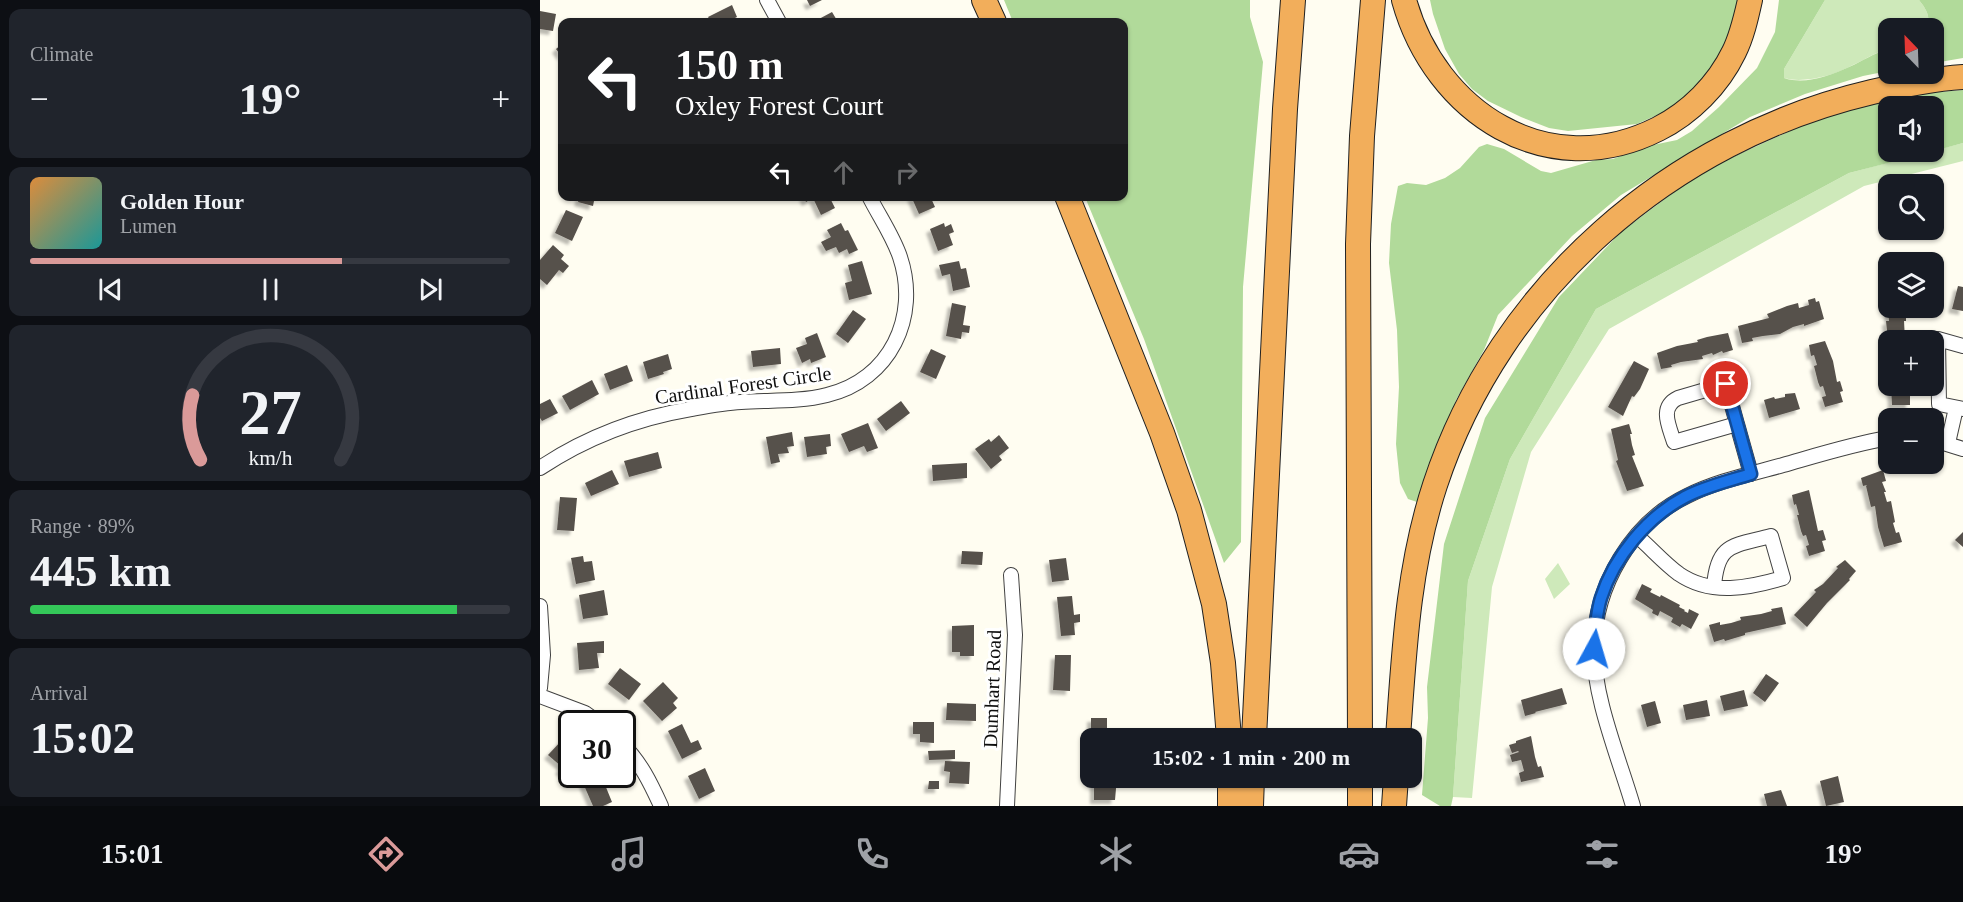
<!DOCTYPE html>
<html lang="en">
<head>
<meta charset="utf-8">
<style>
	:root { --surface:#171b24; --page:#20242c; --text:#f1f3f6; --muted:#9ea1a6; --line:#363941; --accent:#da9a99 }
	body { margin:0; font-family:"Times New Roman",serif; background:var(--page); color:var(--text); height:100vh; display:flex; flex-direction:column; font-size:22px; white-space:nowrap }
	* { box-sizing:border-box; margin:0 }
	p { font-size:20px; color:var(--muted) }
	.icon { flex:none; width:33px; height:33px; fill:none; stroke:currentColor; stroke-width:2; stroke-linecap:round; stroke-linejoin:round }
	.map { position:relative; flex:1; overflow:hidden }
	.panel { display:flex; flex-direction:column; gap:9px; padding:9px; background:#0d0f14; width:540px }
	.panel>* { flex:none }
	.guide { position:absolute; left:18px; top:18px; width:570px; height:183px; border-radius:12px; box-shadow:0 2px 4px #0004; background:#202124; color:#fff; overflow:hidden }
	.needle { width:39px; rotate:337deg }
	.buttons { position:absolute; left:1338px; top:18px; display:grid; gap:12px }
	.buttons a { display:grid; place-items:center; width:66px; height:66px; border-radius:12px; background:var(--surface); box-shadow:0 2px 4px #0004; font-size:30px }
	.speed { position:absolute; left:18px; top:710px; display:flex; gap:12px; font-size:30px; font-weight:700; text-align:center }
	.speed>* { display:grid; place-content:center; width:78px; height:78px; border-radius:50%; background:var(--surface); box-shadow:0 2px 4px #0004; line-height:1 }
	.speed .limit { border:3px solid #111; border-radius:9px; background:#fff; color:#111 }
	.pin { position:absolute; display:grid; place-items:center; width:51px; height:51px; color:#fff; margin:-26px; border:3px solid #fff; border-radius:50%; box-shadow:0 2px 6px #0007 }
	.me { position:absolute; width:66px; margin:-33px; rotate:6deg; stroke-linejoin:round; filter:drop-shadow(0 0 4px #0008) }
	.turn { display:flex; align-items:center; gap:21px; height:126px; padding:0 18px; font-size:27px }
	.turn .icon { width:78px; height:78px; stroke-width:2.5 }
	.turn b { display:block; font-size:42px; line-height:51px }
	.lanes { display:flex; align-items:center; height:57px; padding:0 18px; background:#0003; justify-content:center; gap:30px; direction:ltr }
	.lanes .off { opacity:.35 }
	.big { font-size:45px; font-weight:700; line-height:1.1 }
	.panel .widget { flex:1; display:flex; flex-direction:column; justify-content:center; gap:9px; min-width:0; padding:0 21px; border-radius:12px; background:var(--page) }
	.panel .dial { align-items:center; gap:0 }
	.dial svg { height:156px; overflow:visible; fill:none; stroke:var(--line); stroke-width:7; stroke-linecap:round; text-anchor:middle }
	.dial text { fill:var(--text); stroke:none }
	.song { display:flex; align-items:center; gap:18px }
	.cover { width:72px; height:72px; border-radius:9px; background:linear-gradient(135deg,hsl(30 70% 55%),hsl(180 70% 35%)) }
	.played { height:6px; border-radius:3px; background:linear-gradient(90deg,var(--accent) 65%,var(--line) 65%) }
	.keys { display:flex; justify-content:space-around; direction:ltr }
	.heat { display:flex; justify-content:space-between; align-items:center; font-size:33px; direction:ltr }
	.charge { height:9px; border-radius:4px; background:linear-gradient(90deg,#34c759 89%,var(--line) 0) }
	.trip { position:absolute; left:540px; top:728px; width:342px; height:60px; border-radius:12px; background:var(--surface); box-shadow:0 2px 4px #0004; font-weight:700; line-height:60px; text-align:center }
	.tab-bar { display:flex; height:96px; justify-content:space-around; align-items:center; background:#090b0e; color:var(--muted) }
	.tab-bar .icon { width:42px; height:42px }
	.tab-bar .active { color:var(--accent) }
	.tab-bar b { font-size:27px; color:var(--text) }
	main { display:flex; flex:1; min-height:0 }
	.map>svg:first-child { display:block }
</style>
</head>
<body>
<main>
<section class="panel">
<div class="widget"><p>Climate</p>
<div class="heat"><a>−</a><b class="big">19°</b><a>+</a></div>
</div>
<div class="widget">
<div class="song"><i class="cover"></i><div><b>Golden Hour</b><p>Lumen</p></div></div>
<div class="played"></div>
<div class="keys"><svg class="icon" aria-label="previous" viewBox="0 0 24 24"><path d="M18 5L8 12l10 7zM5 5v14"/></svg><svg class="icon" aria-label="pause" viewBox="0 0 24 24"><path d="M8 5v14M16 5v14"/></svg><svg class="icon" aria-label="next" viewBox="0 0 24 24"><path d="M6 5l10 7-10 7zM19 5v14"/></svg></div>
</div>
<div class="widget dial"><svg viewBox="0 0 100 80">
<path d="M14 69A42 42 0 1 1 86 69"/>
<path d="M14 69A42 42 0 0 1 10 36" stroke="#da9a99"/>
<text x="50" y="56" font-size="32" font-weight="700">27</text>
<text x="50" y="72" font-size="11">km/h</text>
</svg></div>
<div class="widget"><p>Range · 89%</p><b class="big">445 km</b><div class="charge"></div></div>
<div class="widget"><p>Arrival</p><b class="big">15:02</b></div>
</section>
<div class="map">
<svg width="1423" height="806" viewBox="0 0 1423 806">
	<defs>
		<filter id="shadow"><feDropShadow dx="-4" dy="4" stdDeviation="1.5" flood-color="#0004"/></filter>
	</defs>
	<rect width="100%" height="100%" fill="#fffdf1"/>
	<path fill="#cee9ba" d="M 1285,0 L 1379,0 C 1387,10 1390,16 1388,28 L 1348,28 L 1348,50 C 1335,52 1326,59 1313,65 C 1295,75 1264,84 1244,78 L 1244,69 Z
		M 1423,143 L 1423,161 L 1324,186 L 1069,329 L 991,452 L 952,587 L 932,798 L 913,797 L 928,581 L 970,459 L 1056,309 L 1309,173 Z
		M 1018,563 L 1030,584 L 1014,599 L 1005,579 Z"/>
	<path fill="#b1da9a" d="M 464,0 L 710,0 L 710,17 L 723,62 L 703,287 L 701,542 L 684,563 L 604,339 L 545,197 L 584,196 L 584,22 L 473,22 Z
		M 890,0 L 1202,0 L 1201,10 L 1169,77 L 1133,108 L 1097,124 L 1028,131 L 1009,128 L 981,117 L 948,101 L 932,89 L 919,74 L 905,49 L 893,14 Z
		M 1239,0 L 1285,0 L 1244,69 L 1244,78 C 1265,85 1289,76 1309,67 C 1323,61 1333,53 1348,50 L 1348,71 L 1323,76 L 1265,94 L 1210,117 L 1081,195 L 1032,236 L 958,315 L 944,350 L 916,400 L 901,448 L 877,502 L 868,499 L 860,483 L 856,444 L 859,387 L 857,330 L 849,263 L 851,224 L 858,186 L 867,183 L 886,185 L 905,178 L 920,168 L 939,147 L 947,144 L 964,149 L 1001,171 L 1011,173 L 1056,160 L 1073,159 L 1108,146 L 1137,140 L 1152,131 L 1179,107 L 1217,68 L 1235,32 Z
		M 1379,0 L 1423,0 L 1423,58 L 1394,63 L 1394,28 L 1388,28 C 1390,16 1387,10 1379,0 Z
		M 1423,90 L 1423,143 L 1394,151 L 1394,106 L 1348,106 L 1348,152 L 1391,152 L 1309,173 L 1056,309 L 970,459 L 928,581 L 913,797 L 911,806 L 900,806 L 882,795 L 888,718 L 887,687 L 904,544 L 945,418 L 1019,297 L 1081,232 L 1162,171 L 1281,117 L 1375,94 Z"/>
	<path fill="#57514b" filter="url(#shadow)" d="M 267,0 L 282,0 L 270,6 Z
		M 192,5 L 197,17 L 193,19 L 195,22 L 171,22 L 168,17 Z
		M 0,11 L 16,14 L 13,31 L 0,29 Z
		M 292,12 L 298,22 L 280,22 L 279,19 Z
		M 22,44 L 22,57 L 16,49 Z
		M 40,196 L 55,196 L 53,206 L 38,202 Z
		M 263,196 L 289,196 L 295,208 L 281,215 L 273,198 L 266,202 Z
		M 371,196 L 390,196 L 395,207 L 379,214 Z
		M 26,210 L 43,217 L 32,241 L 15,233 Z
		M 301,223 L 305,231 L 308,230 L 318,250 L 309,254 L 307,249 L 299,253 L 296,247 L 286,251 L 281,242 L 291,237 L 287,230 Z
		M 404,223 L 405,227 L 411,224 L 414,232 L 409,234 L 413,245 L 398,251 L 390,229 Z
		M 13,245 L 24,255 L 21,259 L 29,266 L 23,273 L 19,270 L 7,285 L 0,279 L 0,260 Z
		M 322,261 L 332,294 L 309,300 L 305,283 L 312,281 L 308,265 Z
		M 419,261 L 421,269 L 426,268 L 430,287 L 413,291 L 410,274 L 402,276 L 399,265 Z
		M 1418,286 L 1423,287 L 1423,311 L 1412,309 Z
		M 1275,298 L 1276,302 L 1279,301 L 1284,319 L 1264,326 L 1264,324 L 1253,327 L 1240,334 L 1223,336 L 1212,338 L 1213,341 L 1202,343 L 1198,326 L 1229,318 L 1227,314 L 1247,306 L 1258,303 L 1259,308 L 1269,305 L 1268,300 Z
		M 412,303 L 426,306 L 423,325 L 430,326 L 429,333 L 422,332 L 421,339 L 406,336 Z
		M 1347,308 L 1365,308 L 1365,310 L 1366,310 L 1366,321 L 1364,321 L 1365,340 L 1348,340 L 1346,321 L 1349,321 L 1348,310 L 1347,310 Z
		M 313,310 L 326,319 L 308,343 L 296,334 Z
		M 277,333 L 286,357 L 271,363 L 270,359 L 262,363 L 256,348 L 267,344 L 265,338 Z
		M 1188,333 L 1193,350 L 1183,353 L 1182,351 L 1173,355 L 1172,353 L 1162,356 L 1163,359 L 1141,362 L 1131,365 L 1132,367 L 1121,369 L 1117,353 L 1137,346 L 1158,342 L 1157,340 L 1167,337 Z
		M 1285,341 L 1293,361 L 1297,382 L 1300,381 L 1303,391 L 1300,392 L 1303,402 L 1285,407 L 1282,397 L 1286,396 L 1283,386 L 1280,387 L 1278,382 L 1274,366 L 1277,365 L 1274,355 L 1271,356 L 1269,345 Z
		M 240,348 L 241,364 L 213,367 L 211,351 Z
		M 391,349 L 406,356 L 396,379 L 380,372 Z
		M 128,354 L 132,369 L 123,372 L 124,374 L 108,379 L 103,362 Z
		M 1094,361 L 1109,369 L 1100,389 L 1094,397 L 1092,396 L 1083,416 L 1068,407 Z
		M 87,365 L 93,381 L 70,390 L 64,374 Z
		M 52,380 L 59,394 L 30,410 L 22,396 Z
		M 1351,386 L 1367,386 L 1367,394 L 1370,394 L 1370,405 L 1352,405 Z
		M 1255,393 L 1260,409 L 1229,418 L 1224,400 L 1234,397 L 1235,399 L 1245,397 L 1245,394 Z
		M 10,399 L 18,413 L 2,421 L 0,418 L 0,404 Z
		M 361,401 L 370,413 L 346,431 L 337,419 Z
		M 328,423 L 338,448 L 327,452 L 324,446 L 309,452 L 301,434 Z
		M 1089,424 L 1092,434 L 1090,434 L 1092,445 L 1095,455 L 1092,456 L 1104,486 L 1087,491 L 1076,461 L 1078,460 L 1071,429 Z
		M 252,432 L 254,446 L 247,447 L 249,453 L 238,454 L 240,462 L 231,464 L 226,437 Z
		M 290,434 L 291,446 L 286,447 L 287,454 L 267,457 L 264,437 Z
		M 459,435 L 469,448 L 459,456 L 462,460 L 451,469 L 435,449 L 449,439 L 451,442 Z
		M 118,452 L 122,468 L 89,477 L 84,461 Z
		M 427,463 L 427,478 L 393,481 L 392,465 Z
		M 72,470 L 79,484 L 51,496 L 45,483 Z
		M 1343,470 L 1346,481 L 1342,482 L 1346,492 L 1344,492 L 1347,502 L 1351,501 L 1355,522 L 1353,523 L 1356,533 L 1359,532 L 1362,542 L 1344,547 L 1338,527 L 1335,506 L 1331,507 L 1326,486 L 1327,485 L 1323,486 L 1321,478 Z
		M 1269,490 L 1278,531 L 1283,530 L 1286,540 L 1282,541 L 1285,551 L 1269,556 L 1266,546 L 1269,545 L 1266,535 L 1263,536 L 1261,531 L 1257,515 L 1259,515 L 1256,504 L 1254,505 L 1252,495 Z
		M 20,497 L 37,498 L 34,531 L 17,530 Z
		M 1423,532 L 1423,547 L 1415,540 Z
		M 422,551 L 443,552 L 442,565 L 421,564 Z
		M 43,556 L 44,562 L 52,561 L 55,580 L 36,584 L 31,558 Z
		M 526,558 L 529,580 L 512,582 L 509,560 Z
		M 1305,560 L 1316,571 L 1309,579 L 1310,580 L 1287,603 L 1267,627 L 1254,615 L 1276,592 L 1274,590 L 1283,584 L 1298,568 L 1296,567 Z
		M 1102,584 L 1112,589 L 1110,592 L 1120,597 L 1121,595 L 1140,605 L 1139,607 L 1145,610 L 1144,611 L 1148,613 L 1149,609 L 1159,614 L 1151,629 L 1142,624 L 1140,627 L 1131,622 L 1133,618 L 1120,611 L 1118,616 L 1112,613 L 1113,610 L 1095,599 Z
		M 64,590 L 68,615 L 43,619 L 39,595 Z
		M 532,596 L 534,615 L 540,614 L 540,622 L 534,623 L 535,635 L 521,636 L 517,597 Z
		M 1242,607 L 1246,624 L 1205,633 L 1205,635 L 1185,641 L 1184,639 L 1174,642 L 1169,625 L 1180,622 L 1180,625 L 1191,623 L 1201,620 L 1200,617 L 1221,614 L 1232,611 L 1231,609 Z
		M 434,625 L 434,656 L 420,656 L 420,652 L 412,652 L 412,626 Z
		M 64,641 L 64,653 L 57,653 L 59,668 L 39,670 L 37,643 Z
		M 515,655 L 531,655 L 530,691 L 513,690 Z
		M 80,668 L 101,684 L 89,700 L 68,684 Z
		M 1226,674 L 1239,683 L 1225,702 L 1213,693 Z
		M 123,682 L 138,698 L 133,703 L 137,708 L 122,721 L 103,701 Z
		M 1022,688 L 1027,704 L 995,712 L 996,713 L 985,716 L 981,700 Z
		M 1204,690 L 1208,706 L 1184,711 L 1180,696 Z
		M 1167,700 L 1170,716 L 1146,720 L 1143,705 Z
		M 1115,701 L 1121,723 L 1107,727 L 1101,705 Z
		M 407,703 L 436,704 L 436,721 L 406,720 Z
		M 551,718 L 567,718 L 567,738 L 551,738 Z
		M 373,722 L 394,722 L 394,743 L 380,742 L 380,734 L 373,734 Z
		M 142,724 L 151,743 L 158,740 L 162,749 L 142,759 L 128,731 Z
		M 991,736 L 995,757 L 998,767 L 1001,766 L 1004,777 L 981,782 L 979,773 L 984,771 L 981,760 L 972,762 L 970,755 L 979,752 L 978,751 L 972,753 L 969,745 L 976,743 L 976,741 Z
		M 23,739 L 32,747 L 32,774 L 28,778 L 19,770 L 22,767 L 8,755 Z
		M 415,750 L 415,759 L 389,760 L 388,751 Z
		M 405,761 L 430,762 L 429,784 L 409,783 L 410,772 L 404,771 Z
		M 165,768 L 175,791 L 159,799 L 148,776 Z
		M 61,775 L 72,802 L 63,806 L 53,806 L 43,783 Z
		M 1298,776 L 1304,802 L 1286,806 L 1280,781 Z
		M 554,777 L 577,777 L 575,800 L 554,800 Z
		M 389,781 L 399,781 L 399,789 L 388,789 Z
		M 1241,790 L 1247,806 L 1227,806 L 1224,794 Z"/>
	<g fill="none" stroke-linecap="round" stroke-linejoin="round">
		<g stroke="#424242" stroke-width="16">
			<path id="street" d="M 227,0 L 239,22
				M 1423,346 L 1398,339 L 1399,404 L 1423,409
				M 1197,424 L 1186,384 L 1138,398 C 1119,407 1129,426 1134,442 L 1197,424 L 1211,474
				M 1394,440 L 1423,449
				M 1408,443 L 1416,408
				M 0,468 C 45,438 98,418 151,409 C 168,406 184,403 201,402 C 230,400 259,402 287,395 C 350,380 380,317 360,257 C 353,236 339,216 329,196
				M 1097,536 C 1111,548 1124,563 1139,574 C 1171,596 1209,588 1243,578 L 1231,536 C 1193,546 1177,543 1174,587
				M 0,606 L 3,655 L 0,688
				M 0,696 L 45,713 L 59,723
				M 82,744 C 100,761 111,784 121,806
				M 467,806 L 475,635 L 471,575
				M 1093,806 C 1079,758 1053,697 1054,647 C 1055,586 1091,523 1147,496 C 1177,481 1211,474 1243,465 C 1278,455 1313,444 1348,438"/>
		</g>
		<g stroke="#202020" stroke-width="26">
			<path id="highway" d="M 444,0 L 454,22
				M 864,0 C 895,112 1007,185 1118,129 C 1150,113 1178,85 1194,52 C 1202,36 1206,18 1210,0
				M 527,196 L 622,433 L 649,510 L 674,604 L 683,663 L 689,738
				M 714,738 L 745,109 L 753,0
				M 820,738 L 818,244 L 822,136 L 833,0
				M 858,738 C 864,652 868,567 895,485 C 960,287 1131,139 1332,92 C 1362,85 1393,79 1423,77
				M 690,777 L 690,806
				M 820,777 L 820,806
				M 711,806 L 712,777
				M 854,806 L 856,777"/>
		</g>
		<use href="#street" stroke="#fff" stroke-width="14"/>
		<use href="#highway" stroke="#f2ae5b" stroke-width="24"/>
	</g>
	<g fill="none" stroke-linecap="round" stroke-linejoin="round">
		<g stroke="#114b97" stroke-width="15">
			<path id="route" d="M 1054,649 C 1055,632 1056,614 1061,598 C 1074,557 1107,517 1145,497 C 1166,486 1189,481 1211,474 L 1186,384"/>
		</g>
		<use href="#route" stroke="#1a73e8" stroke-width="10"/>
	</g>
	<g text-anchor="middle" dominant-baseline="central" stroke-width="6" stroke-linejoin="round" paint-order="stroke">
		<g font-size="20" fill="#0f0f0f" stroke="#fff">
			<text transform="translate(203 385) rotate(-8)">Cardinal Forest Circle</text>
			<text transform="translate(452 689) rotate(-88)">Dumhart Road</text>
		</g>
	</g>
</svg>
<div class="buttons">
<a><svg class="needle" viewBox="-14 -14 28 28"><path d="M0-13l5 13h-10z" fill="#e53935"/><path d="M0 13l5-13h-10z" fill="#9ea1a6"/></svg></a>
<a><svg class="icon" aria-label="sound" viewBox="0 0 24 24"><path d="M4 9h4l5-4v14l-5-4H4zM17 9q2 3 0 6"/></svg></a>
<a><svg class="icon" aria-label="search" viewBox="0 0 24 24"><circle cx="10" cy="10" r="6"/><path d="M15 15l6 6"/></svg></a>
<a><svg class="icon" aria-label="layers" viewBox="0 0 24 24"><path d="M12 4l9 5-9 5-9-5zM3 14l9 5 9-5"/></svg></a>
<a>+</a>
<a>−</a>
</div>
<div class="speed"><div class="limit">30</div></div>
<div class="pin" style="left:1186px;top:384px;background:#d93025"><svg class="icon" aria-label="arrive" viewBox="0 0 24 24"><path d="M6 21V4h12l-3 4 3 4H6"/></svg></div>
<svg class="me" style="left:1054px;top:649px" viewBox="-20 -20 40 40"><circle r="19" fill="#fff"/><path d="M0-13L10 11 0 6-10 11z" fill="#1a73e8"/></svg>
<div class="trip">15:02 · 1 min · 200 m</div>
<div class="guide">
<div class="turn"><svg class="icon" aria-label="left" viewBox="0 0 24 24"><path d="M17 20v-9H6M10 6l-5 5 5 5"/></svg><div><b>150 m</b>Oxley Forest Court</div></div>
<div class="lanes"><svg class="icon" aria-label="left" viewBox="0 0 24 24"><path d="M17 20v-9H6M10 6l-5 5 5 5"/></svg><svg class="icon off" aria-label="ahead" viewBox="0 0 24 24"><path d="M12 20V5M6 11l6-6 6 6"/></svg><svg class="icon off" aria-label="right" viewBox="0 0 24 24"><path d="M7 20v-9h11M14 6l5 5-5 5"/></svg></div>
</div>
</div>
</main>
<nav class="tab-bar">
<b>15:01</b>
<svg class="icon active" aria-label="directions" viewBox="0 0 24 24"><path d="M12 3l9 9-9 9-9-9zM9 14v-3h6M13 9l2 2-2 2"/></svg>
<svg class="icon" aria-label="music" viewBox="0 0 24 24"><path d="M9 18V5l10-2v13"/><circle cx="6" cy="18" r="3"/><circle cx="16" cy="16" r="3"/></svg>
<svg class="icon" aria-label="phone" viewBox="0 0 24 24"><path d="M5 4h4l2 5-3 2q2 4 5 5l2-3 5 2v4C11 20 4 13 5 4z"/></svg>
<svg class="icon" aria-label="climate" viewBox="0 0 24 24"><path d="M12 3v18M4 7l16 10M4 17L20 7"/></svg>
<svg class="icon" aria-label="car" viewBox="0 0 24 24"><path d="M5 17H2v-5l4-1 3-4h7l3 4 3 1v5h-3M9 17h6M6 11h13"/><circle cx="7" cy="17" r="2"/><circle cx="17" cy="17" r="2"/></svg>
<svg class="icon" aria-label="filters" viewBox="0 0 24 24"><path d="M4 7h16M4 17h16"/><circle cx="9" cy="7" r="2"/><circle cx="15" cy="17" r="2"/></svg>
<b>19°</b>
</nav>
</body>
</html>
